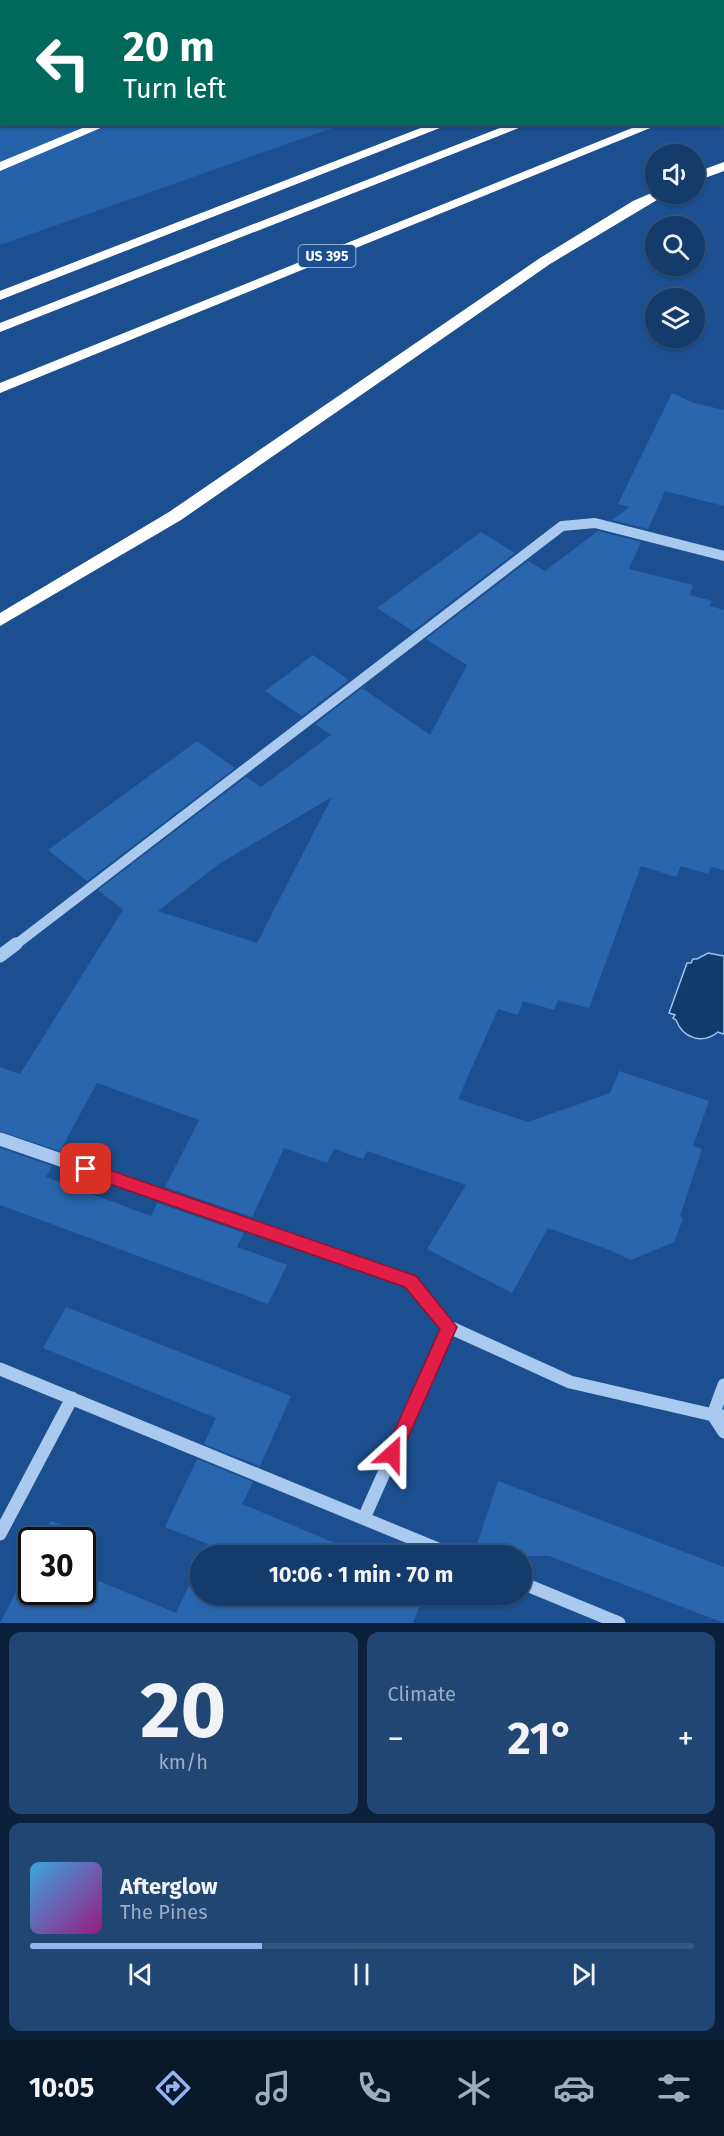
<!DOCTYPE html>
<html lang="en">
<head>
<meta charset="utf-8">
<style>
	:root { --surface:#143b6b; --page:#214673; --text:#f1f3f6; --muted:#9dadc1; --line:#33557e; --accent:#95b2f1 }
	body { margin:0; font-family:"Fira Sans",sans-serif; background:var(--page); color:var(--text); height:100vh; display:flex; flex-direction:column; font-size:22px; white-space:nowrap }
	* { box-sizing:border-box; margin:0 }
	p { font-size:20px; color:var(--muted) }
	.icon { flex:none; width:33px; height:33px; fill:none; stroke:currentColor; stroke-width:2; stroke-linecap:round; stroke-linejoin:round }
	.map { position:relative; height:1623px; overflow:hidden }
	.details { display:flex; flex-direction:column; gap:9px; padding:9px; background:#0b203b; flex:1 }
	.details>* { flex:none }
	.top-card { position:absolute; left:0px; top:0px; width:724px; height:126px; box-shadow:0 2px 4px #0004,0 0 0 2px var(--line); background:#00695c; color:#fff; overflow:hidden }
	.buttons { position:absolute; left:645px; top:144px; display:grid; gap:12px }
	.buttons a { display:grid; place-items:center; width:60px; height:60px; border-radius:50%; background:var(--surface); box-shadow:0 2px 4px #0004,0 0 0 2px var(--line); font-size:30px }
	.speed { position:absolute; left:18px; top:1527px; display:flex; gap:12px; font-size:30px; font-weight:700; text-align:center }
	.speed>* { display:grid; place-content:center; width:78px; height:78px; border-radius:50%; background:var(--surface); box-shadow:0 2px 4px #0004,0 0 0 2px var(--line); line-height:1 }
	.speed .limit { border:3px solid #111; border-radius:9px; background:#fff; color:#111 }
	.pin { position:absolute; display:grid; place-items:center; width:51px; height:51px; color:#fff; margin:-26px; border-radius:12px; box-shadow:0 3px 9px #0006 }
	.me { position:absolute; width:66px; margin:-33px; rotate:24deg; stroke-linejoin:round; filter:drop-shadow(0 0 4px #0008) }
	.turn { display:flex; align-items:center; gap:21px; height:126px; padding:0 24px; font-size:27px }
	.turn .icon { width:78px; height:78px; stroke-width:2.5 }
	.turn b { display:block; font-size:42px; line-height:51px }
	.big { font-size:45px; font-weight:700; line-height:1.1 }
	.details .widget { flex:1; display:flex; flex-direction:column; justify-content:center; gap:9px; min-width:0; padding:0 21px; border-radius:12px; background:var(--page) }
	.details .dial { align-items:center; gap:0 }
	.dial b { font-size:78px; line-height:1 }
	.song { display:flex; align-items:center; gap:18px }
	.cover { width:72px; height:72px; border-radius:9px; background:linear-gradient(135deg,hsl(200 70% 55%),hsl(310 70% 35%)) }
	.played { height:6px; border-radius:3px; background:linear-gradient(90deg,var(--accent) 35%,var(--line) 35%) }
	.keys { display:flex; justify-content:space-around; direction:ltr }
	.heat { display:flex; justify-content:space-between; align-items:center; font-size:33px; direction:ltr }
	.details .tiles { flex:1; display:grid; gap:9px; grid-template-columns:1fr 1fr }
	.widget:last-child { grid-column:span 2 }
	.trip { position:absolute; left:190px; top:1545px; width:342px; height:60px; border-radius:30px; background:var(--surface); box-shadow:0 2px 4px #0004,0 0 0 2px var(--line); font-weight:700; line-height:60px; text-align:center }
	.tabs { display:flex; height:96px; justify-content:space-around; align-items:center; background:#08182b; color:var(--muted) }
	.tabs .icon { width:42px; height:42px }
	.tabs .selected { color:var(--accent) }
	.tabs b { font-size:27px; color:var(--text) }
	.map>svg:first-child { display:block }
</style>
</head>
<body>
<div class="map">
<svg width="724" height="1623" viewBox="0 0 724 1623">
	<rect width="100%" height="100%" fill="#1b4f8f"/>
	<path fill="#2461a8" d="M 0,0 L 687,0 L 690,1 L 2,2 L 2,124 L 341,125 L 0,245 Z"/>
	<path fill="#123a6d" stroke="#9cc4f0" stroke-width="1.5" d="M 708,953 L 724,956 L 724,1032 L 723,1034 L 718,1032 C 702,1045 683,1038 676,1020 L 673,1018 L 675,1015 L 669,1013 L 687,963 L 691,963 L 693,959 L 697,959 Z"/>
	<path fill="#2a66ad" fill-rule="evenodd" d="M 672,393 L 694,403 L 724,410 L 724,506 L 665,491 L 648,529 L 612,520 L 630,507 L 618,504 Z
		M 598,531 L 641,542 L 629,569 L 693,585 L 690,595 L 712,601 L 710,606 L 724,610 L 724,870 L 711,867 L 708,874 L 681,866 L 676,877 L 641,866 L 589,1008 L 558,1000 L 554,1010 L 523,1001 L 518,1015 L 498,1009 L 458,1099 L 528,1122 L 610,1093 L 619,1071 L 709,1101 L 693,1146 L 702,1149 L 680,1216 L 683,1219 L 674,1242 L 631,1260 L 607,1249 L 548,1228 L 512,1293 L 427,1249 L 466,1185 L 367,1151 L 363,1159 L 334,1149 L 327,1163 L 284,1148 L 252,1217 L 165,1187 L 199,1120 L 97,1083 L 60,1151 L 0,1131 L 0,1067 L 20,1074 L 123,910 L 98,890 L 246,777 L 261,787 L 331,735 L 315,724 L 362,688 L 430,735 L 467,665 L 426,639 L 528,561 L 545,571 ZM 332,797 L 257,943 L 158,911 L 219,864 Z
		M 481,532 L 515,553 L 413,631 L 377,608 Z
		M 313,655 L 349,680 L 302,716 L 265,691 Z
		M 197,741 L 235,768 L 87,881 L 48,850 Z
		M 0,1148 L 52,1166 L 46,1177 L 151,1216 L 157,1203 L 244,1233 L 237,1247 L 287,1265 L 268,1304 L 0,1205 Z
		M 66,1307 L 291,1396 L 260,1466 L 204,1444 L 216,1418 L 43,1348 Z
		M 197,1459 L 253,1482 L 242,1504 L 366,1556 L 203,1556 L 208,1544 L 165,1527 Z
		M 498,1481 L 724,1567 L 724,1623 L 549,1556 L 473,1556 Z
		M 51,1521 L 96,1539 L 82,1568 L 82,1540 L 42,1540 Z
		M 201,1560 L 201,1594 L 424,1594 L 413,1623 L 0,1623 L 32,1561 L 32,1592 L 82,1592 L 82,1574 L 176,1613 Z"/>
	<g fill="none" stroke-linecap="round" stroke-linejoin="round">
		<path stroke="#a9c9ee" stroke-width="10" d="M 14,946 L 562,526 L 595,523 L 724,556"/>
		<path stroke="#a9c9ee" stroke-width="13" d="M 0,956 L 16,944
			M 0,1139 L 411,1281 L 449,1327 L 570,1382 L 713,1415 L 724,1385
			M 0,1369 L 455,1556
			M 724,1416 L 713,1415 L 724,1432
			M 364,1518 L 449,1327
			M 0,1534 L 72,1398
			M 522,1583 L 619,1623"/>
		<path fill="#fff" fill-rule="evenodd" d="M 436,0 L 450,0 L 435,2 Z
			M 723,14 L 724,14 L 724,22 L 723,22 Z
			M 723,42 L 724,42 L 724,50 L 723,50 Z
			M 724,92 L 724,100 L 723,101 L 723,93 Z
			M 92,124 L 110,124 L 0,171 L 0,162 Z
			M 431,124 L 450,124 L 0,300 L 0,291 Z
			M 510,124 L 529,124 L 0,332 L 0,323 Z
			M 642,124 L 660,124 L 0,393 L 0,383 Z
			M 724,162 L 724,171 L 694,182 L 694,173 Z
			M 656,191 L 656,194 L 667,194 L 550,264 L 181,520 L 0,626 L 0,613 L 169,512 L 540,258 L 633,201 Z"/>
	</g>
	<path fill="#e11d48" stroke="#92132f" stroke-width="1.5" d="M 86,1162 L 416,1276 L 457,1327 L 398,1460 L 392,1463 L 386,1460 L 384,1454 L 440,1329 L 405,1287 L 81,1174 L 79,1169 L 81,1164 Z"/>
	<g text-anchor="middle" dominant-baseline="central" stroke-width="6" stroke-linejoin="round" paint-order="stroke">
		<rect fill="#1b4f8f" stroke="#bbcadd" stroke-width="1.5" x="298.5" y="245" width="57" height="22" rx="4.5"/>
		<g font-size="14" font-weight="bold" fill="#fff">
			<text x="327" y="256">US 395</text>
		</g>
	</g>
</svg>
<div class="buttons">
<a><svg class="icon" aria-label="sound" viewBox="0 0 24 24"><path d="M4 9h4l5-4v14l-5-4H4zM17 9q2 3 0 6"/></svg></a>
<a><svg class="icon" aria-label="search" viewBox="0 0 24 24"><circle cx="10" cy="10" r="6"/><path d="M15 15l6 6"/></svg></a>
<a><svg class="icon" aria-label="layers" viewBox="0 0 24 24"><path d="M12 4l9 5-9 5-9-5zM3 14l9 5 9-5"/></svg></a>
</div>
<div class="speed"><div class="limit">30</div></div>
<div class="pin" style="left:86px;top:1169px;background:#d93025"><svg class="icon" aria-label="arrive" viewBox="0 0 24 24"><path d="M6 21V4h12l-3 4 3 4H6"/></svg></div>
<svg class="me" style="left:392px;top:1454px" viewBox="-20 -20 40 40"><path d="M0-17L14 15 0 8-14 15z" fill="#e11d48" stroke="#fff" stroke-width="4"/></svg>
<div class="trip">10:06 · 1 min · 70 m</div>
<div class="top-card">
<div class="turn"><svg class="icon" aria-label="left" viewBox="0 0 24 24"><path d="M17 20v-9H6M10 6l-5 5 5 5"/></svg><div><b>20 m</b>Turn left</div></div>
</div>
</div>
<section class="details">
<div class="tiles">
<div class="widget dial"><b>20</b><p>km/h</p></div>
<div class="widget"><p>Climate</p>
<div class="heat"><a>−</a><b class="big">21°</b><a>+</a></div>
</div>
<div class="widget">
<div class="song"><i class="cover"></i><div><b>Afterglow</b><p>The Pines</p></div></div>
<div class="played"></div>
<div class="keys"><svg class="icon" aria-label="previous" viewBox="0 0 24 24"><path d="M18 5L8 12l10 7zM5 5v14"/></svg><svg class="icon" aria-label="pause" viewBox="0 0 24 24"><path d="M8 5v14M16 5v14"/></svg><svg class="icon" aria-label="next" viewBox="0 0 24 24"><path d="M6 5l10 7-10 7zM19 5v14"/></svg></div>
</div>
</div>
</section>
<nav class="tabs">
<b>10:05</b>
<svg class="icon selected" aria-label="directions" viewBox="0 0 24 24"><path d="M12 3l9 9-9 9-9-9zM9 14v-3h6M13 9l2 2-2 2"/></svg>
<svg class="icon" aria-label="music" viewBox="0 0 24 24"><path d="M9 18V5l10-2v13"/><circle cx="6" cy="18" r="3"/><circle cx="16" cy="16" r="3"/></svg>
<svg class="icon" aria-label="phone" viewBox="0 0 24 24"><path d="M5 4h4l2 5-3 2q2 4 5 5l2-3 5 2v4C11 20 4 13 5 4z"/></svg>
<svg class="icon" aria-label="climate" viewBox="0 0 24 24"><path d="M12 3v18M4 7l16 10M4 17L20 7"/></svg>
<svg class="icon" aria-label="car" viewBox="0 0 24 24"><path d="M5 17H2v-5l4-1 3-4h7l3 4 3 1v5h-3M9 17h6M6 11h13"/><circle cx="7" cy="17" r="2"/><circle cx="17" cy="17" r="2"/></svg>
<svg class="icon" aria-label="filters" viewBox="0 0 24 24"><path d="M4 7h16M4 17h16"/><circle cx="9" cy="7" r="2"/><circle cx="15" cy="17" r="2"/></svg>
</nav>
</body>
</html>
